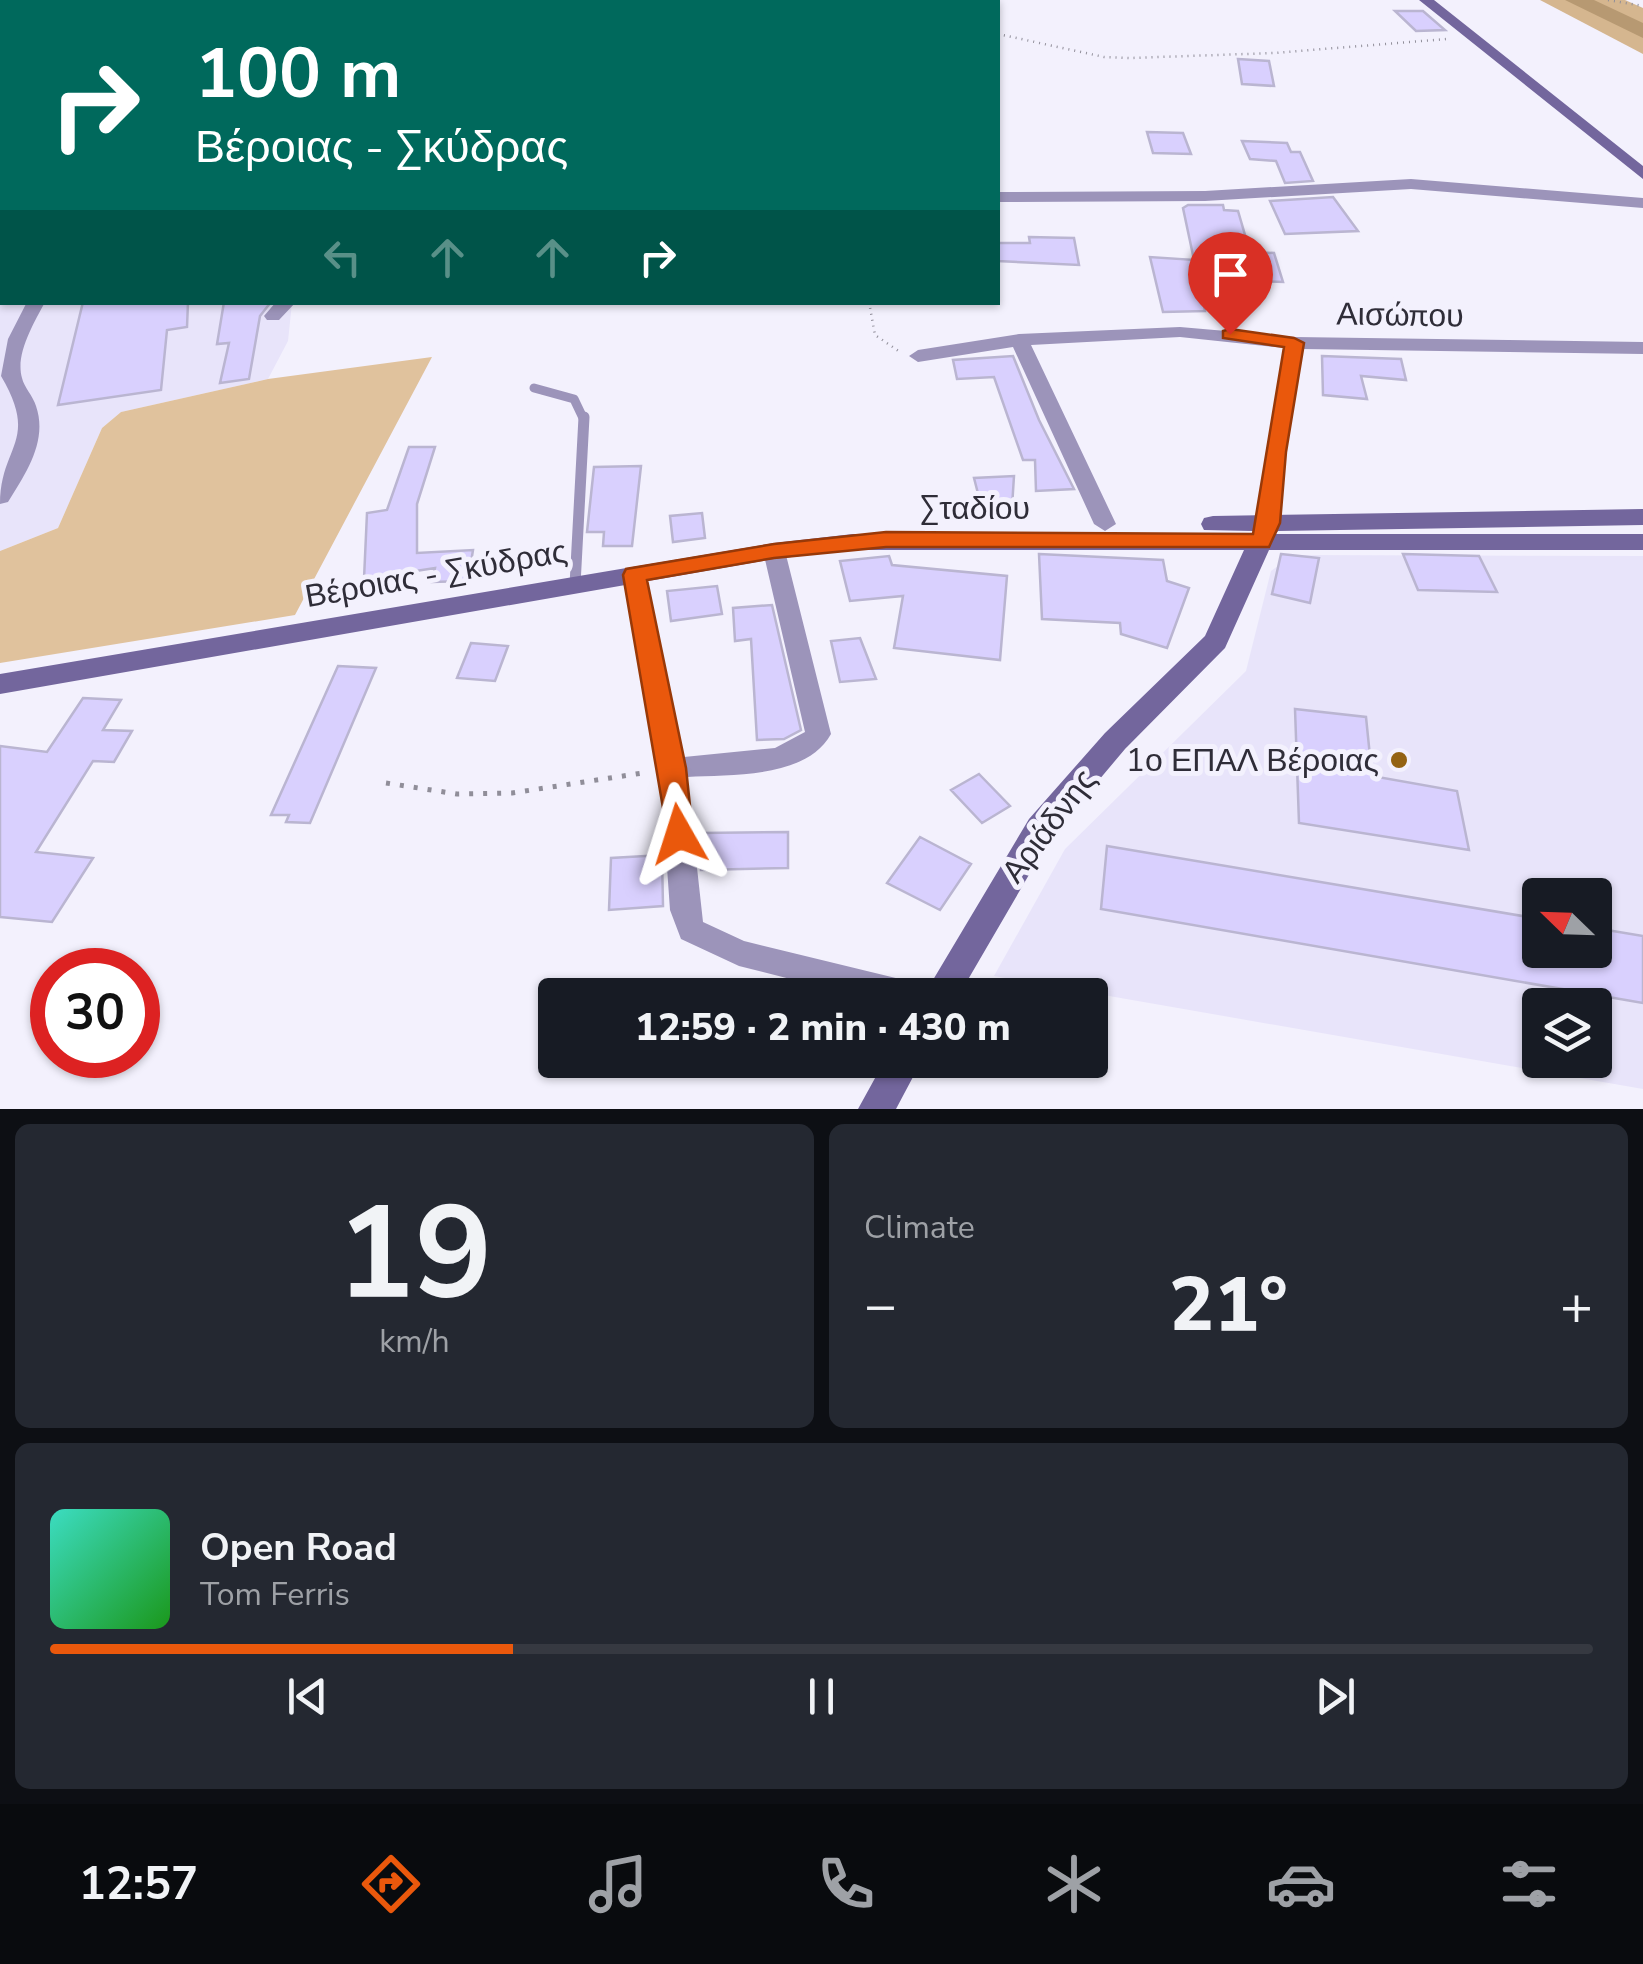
<!DOCTYPE html>
<html lang="en">
<head>
<meta charset="utf-8">
<style>
	:root { --surface:#171b24; --page:#242831; --text:#f1f3f6; --muted:#9ea1a6; --line:#363941; --accent:#ea580c }
	body { margin:0; font-family:"Nunito Sans",sans-serif; background:var(--page); color:var(--text); height:100vh; display:flex; flex-direction:column; font-size:38px; white-space:nowrap }
	* { box-sizing:border-box; margin:0 }
	p { font-size:32px; color:var(--muted) }
	.icon { flex:none; width:55px; height:55px; fill:none; stroke:currentColor; stroke-width:2; stroke-linecap:round; stroke-linejoin:round }
	.map { position:relative; height:1109px; overflow:hidden }
	.panel { display:flex; flex-direction:column; gap:15px; padding:15px; background:#0d0f14; flex:1 }
	.panel>* { flex:none }
	.top-card { position:absolute; left:0px; top:0px; width:1000px; height:305px; box-shadow:0 2px 8px #0004; background:#00695c; color:#fff; overflow:hidden }
	.needle { width:65px; rotate:293deg }
	.buttons { position:absolute; left:1522px; top:878px; display:grid; gap:20px }
	.buttons a { display:grid; place-items:center; width:90px; height:90px; border-radius:10px; background:var(--surface); box-shadow:0 2px 8px #0004; font-size:50px }
	.speed { position:absolute; left:30px; top:948px; display:flex; gap:20px; font-size:50px; font-weight:700; text-align:center }
	.speed>* { display:grid; place-content:center; width:130px; height:130px; border-radius:50%; background:var(--surface); box-shadow:0 2px 8px #0004; line-height:1 }
	.speed .limit { border:15px solid #d22; background:#fff; color:#111 }
	.pin { position:absolute; display:grid; place-items:center; width:85px; height:85px; color:#fff; margin:-102px -42px; border-radius:50% 50% 50% 0; rotate:-45deg; box-shadow:0 0 10px #0007 }
	.pin .icon { rotate:45deg }
	.me { position:absolute; width:110px; margin:-55px; rotate:354deg; stroke-linejoin:round; filter:drop-shadow(0 0 8px #0008) }
	.turn { display:flex; align-items:center; gap:35px; height:210px; padding:0 30px; font-size:45px }
	.turn .icon { width:130px; height:130px; stroke-width:2.5 }
	.turn b { display:block; font-size:70px; line-height:85px }
	.lanes { display:flex; align-items:center; height:95px; padding:0 30px; background:#0003; justify-content:center; gap:50px; direction:ltr }
	.lanes .off { opacity:.35 }
	.big { font-size:75px; font-weight:800; line-height:1.1 }
	.panel .widget { flex:1; display:flex; flex-direction:column; justify-content:center; gap:15px; min-width:0; padding:0 35px; border-radius:15px; background:var(--page) }
	.panel .dial { align-items:center; gap:0 }
	.dial b { font-size:130px; line-height:1 }
	.song { display:flex; align-items:center; gap:30px }
	.cover { width:120px; height:120px; border-radius:15px; background:linear-gradient(135deg,hsl(170 70% 55%),hsl(120 70% 35%)) }
	.played { height:10px; border-radius:5px; background:linear-gradient(90deg,var(--accent) 30%,var(--line) 30%) }
	.keys { display:flex; justify-content:space-around; direction:ltr }
	.heat { display:flex; justify-content:space-between; align-items:center; font-size:55px; direction:ltr }
	.panel .tiles { flex:1; display:grid; gap:15px; grid-template-columns:1fr 1fr }
	.widget:last-child { grid-column:span 2 }
	.trip { position:absolute; left:538px; top:978px; width:570px; height:100px; border-radius:10px; background:var(--surface); box-shadow:0 2px 8px #0004; font-weight:800; line-height:100px; text-align:center }
	.tab-bar { display:flex; height:160px; justify-content:space-around; align-items:center; background:#090b0e; color:var(--muted) }
	.tab-bar .icon { width:70px; height:70px }
	.tab-bar .selected { color:var(--accent) }
	.tab-bar b { font-size:45px; color:var(--text) }
	.map>svg:first-child { display:block }
</style>
</head>
<body>
<div class="map">
<svg width="1643" height="1109" viewBox="0 0 1643 1109">
	<rect width="100%" height="100%" fill="#f3f1fd"/>
	<path fill="#e8e4fa" fill-rule="evenodd" d="M 0,280 L 2,302 L 292,303 L 288,341 L 268,379 L 121,412 L 102,428 L 58,528 L 0,551 Z
		M 1293,555 L 1643,556 L 1643,1089 L 994,976 L 1065,849 L 1246,671 L 1271,571 ZM 1540,895 L 1595,895 L 1595,950 L 1540,950 ZM 1540,1005 L 1595,1005 L 1595,1060 L 1540,1060 Z"/>
	<path fill="#e0c29d" d="M 432,357 L 295,615 L 0,663 L 0,551 L 58,528 L 102,428 L 121,412 L 268,379 Z"/>
	<path fill="#d5b68f" d="M 1540,0 L 1625,0 L 1643,8 L 1643,54 Z"/>
	<g fill="none" stroke-linecap="round" stroke-linejoin="round">
		<path fill="#b79972" fill-rule="evenodd" d="M 1565,0 L 1594,0 L 1643,23 L 1643,38 Z"/>
	</g>
	<path fill="#d9d0fe" stroke="#bab5d1" stroke-width="2.5" d="M 1395,11 L 1423,11 L 1445,30 L 1416,31 Z
		M 1238,59 L 1269,61 L 1274,86 L 1242,84 Z
		M 1147,132 L 1183,133 L 1191,154 L 1153,153 Z
		M 1242,141 L 1287,143 L 1291,152 L 1300,152 L 1313,181 L 1285,183 L 1276,161 L 1250,159 Z
		M 1333,197 L 1358,231 L 1285,234 L 1270,201 Z
		M 1188,205 L 1223,205 L 1224,210 L 1238,211 L 1250,252 L 1274,253 L 1283,282 L 1198,278 L 1205,311 L 1163,312 L 1150,257 L 1194,260 L 1183,208 Z
		M 1029,237 L 1074,238 L 1079,265 L 998,261 L 998,243 L 1030,243 Z
		M 83,302 L 188,302 L 187,327 L 167,330 L 161,390 L 58,405 Z
		M 224,302 L 271,302 L 260,316 L 249,379 L 220,383 L 229,343 L 217,344 Z
		M 1013,356 L 1039,420 L 1074,489 L 1036,491 L 1035,460 L 1023,460 L 994,377 L 957,379 L 953,360 Z
		M 1322,356 L 1401,359 L 1406,380 L 1361,376 L 1367,399 L 1323,395 Z
		M 409,447 L 435,447 L 417,504 L 417,553 L 473,550 L 468,581 L 432,582 L 435,568 L 364,579 L 367,513 L 387,510 Z
		M 641,466 L 632,546 L 603,546 L 604,532 L 587,532 L 594,467 Z
		M 1014,476 L 1012,507 L 982,509 L 974,478 Z
		M 702,513 L 705,538 L 673,542 L 670,516 Z
		M 1039,554 L 1163,560 L 1167,581 L 1189,588 L 1167,648 L 1121,634 L 1120,623 L 1042,619 Z
		M 1281,554 L 1319,558 L 1310,603 L 1272,594 Z
		M 1403,554 L 1479,556 L 1497,592 L 1418,590 Z
		M 889,556 L 892,565 L 1007,576 L 1000,660 L 894,648 L 903,596 L 850,601 L 840,561 Z
		M 717,586 L 722,614 L 671,621 L 667,591 Z
		M 772,605 L 801,730 L 784,739 L 757,740 L 751,639 L 735,641 L 733,608 Z
		M 860,638 L 876,679 L 840,682 L 831,641 Z
		M 471,643 L 508,646 L 495,681 L 457,678 Z
		M 338,666 L 376,668 L 310,823 L 286,822 L 289,815 L 271,815 Z
		M 83,698 L 121,700 L 103,730 L 132,731 L 114,762 L 93,761 L 36,852 L 93,858 L 52,922 L 0,917 L 0,746 L 47,752 Z
		M 1295,709 L 1366,717 L 1372,776 L 1457,791 L 1469,850 L 1299,823 Z
		M 979,774 L 1010,806 L 982,823 L 951,790 Z
		M 788,832 L 788,868 L 701,870 L 701,833 Z
		M 920,837 L 971,864 L 940,910 L 887,883 Z
		M 1107,846 L 1540,919 L 1540,950 L 1595,950 L 1595,928 L 1643,936 L 1643,1003 L 1101,909 Z
		M 662,855 L 663,906 L 609,910 L 611,858 Z"/>
	<g fill="none" stroke-linecap="round" stroke-linejoin="round">
		<path stroke="#908e99" stroke-width="2.5" stroke-dasharray="1 5" stroke-linecap="butt" d="M 838,0 L 850,2
			M 1608,0 L 1643,6
			M 998,34 L 1104,57 L 1130,58 L 1274,53 L 1447,39
			M 869,302 L 875,335 L 900,352"/>
		<path stroke="#908e99" stroke-width="5" stroke-dasharray="4 10" stroke-linecap="butt" d="M 386,783 L 457,794 L 512,793 L 649,772"/>
		<path stroke="#9c94ba" stroke-width="9" d="M 534,388 L 574,399 L 584,420"/>
		<path stroke="#9c94ba" stroke-width="11" d="M 575,585 L 584,417"/>
		<path fill="#9c94ba" fill-rule="evenodd" d="M 1411,179 L 1643,198 L 1643,208 L 1411,189 L 1205,201 L 998,202 L 998,192 L 1205,191 Z
			M 27,302 L 45,302 C 34,323 15,354 22,378 C 24,387 33,396 36,406 C 48,441 26,473 8,502 L 0,504 C 0,445 40,442 1,376 L 8,339 Z
			M 276,302 L 296,302 L 279,320 L 267,320 L 264,316 Z
			M 1180,327 L 1295,337 L 1643,342 L 1643,354 L 1303,349 L 1286,452 L 1280,523 L 1269,530 L 1258,523 L 1266,452 L 1285,348 L 1180,337 L 1031,345 L 1116,524 L 1105,531 L 1094,524 L 1013,347 L 918,362 L 909,356 L 918,350 L 1019,334 Z
			M 774,544 L 785,551 L 831,734 C 806,779 732,774 687,777 L 703,922 L 744,941 L 908,981 L 919,985 L 923,995 L 853,995 L 739,966 L 681,939 L 670,910 L 660,768 L 623,575 L 634,567 L 645,575 L 684,757 L 775,748 L 805,732 L 763,551 Z"/>
		<path fill="#73669d" fill-rule="evenodd" d="M 1419,0 L 1434,0 L 1643,166 L 1643,179 Z
			M 1643,509 L 1643,525 L 1278,531 L 1276,534 L 1643,534 L 1643,550 L 1269,550 L 1225,648 L 1125,749 L 1051,837 L 959,995 L 924,995 L 1029,819 L 1105,733 L 1205,636 L 1244,550 L 853,550 L 774,559 L 0,694 L 0,674 L 774,543 L 853,534 L 1252,534 L 1253,531 L 1204,530 L 1201,524 L 1204,518 L 1213,516 Z
			M 885,1060 L 922,1060 L 896,1109 L 858,1109 Z"/>
	</g>
	<path fill="#ea580c" stroke="#983908" stroke-width="2.5" d="M 1230,329 L 1294,338 L 1304,343 L 1286,452 L 1280,523 L 1269,547 L 886,547 L 774,558 L 647,580 L 686,768 L 693,834 L 689,843 L 669,843 L 623,575 L 626,569 L 774,544 L 886,532 L 1253,534 L 1284,347 L 1223,338 L 1223,331 Z"/>
	<circle fill="#946313" stroke="#f3f1fd" stroke-width="4" cx="1399" cy="760" r="10"/>
	<g text-anchor="middle" dominant-baseline="central" stroke-width="10" stroke-linejoin="round" paint-order="stroke">
		<g font-size="32" fill="#2f2d38" stroke="#f3f1fd">
			<text transform="translate(1400 315) rotate(1)">Αισώπου</text>
			<text x="975" y="508">Σταδίου</text>
			<text transform="translate(436 574) rotate(-10)">Βέροιας - Σκύδρας</text>
			<text transform="translate(1049 826) rotate(-53)">Αριάδνης</text>
		</g>
		<g font-size="32" fill="#2f2d38" stroke="#f3f1fd" text-anchor="end">
			<text x="1379" y="760">1ο ΕΠΑΛ Βέροιας</text>
		</g>
	</g>
</svg>
<div class="buttons">
<a><svg class="needle" viewBox="-14 -14 28 28"><path d="M0-13l5 13h-10z" fill="#e53935"/><path d="M0 13l5-13h-10z" fill="#9ea1a6"/></svg></a>
<a><svg class="icon" aria-label="layers" viewBox="0 0 24 24"><path d="M12 4l9 5-9 5-9-5zM3 14l9 5 9-5"/></svg></a>
</div>
<div class="speed"><div class="limit">30</div></div>
<div class="pin" style="left:1230px;top:334px;background:#d93025"><svg class="icon" aria-label="arrive" viewBox="0 0 24 24"><path d="M6 21V4h12l-3 4 3 4H6"/></svg></div>
<svg class="me" style="left:679px;top:834px" viewBox="-20 -20 40 40"><path d="M0-17L14 15 0 8-14 15z" fill="#ea580c" stroke="#fff" stroke-width="4"/></svg>
<div class="trip">12:59 · 2 min · 430 m</div>
<div class="top-card">
<div class="turn"><svg class="icon" aria-label="right" viewBox="0 0 24 24"><path d="M7 20v-9h11M14 6l5 5-5 5"/></svg><div><b>100 m</b>Βέροιας - Σκύδρας</div></div>
<div class="lanes"><svg class="icon off" aria-label="left" viewBox="0 0 24 24"><path d="M17 20v-9H6M10 6l-5 5 5 5"/></svg><svg class="icon off" aria-label="ahead" viewBox="0 0 24 24"><path d="M12 20V5M6 11l6-6 6 6"/></svg><svg class="icon off" aria-label="ahead" viewBox="0 0 24 24"><path d="M12 20V5M6 11l6-6 6 6"/></svg><svg class="icon" aria-label="right" viewBox="0 0 24 24"><path d="M7 20v-9h11M14 6l5 5-5 5"/></svg></div>
</div>
</div>
<section class="panel">
<div class="tiles">
<div class="widget dial"><b>19</b><p>km/h</p></div>
<div class="widget"><p>Climate</p>
<div class="heat"><a>−</a><b class="big">21°</b><a>+</a></div>
</div>
<div class="widget">
<div class="song"><i class="cover"></i><div><b>Open Road</b><p>Tom Ferris</p></div></div>
<div class="played"></div>
<div class="keys"><svg class="icon" aria-label="previous" viewBox="0 0 24 24"><path d="M18 5L8 12l10 7zM5 5v14"/></svg><svg class="icon" aria-label="pause" viewBox="0 0 24 24"><path d="M8 5v14M16 5v14"/></svg><svg class="icon" aria-label="next" viewBox="0 0 24 24"><path d="M6 5l10 7-10 7zM19 5v14"/></svg></div>
</div>
</div>
</section>
<nav class="tab-bar">
<b>12:57</b>
<svg class="icon selected" aria-label="directions" viewBox="0 0 24 24"><path d="M12 3l9 9-9 9-9-9zM9 14v-3h6M13 9l2 2-2 2"/></svg>
<svg class="icon" aria-label="music" viewBox="0 0 24 24"><path d="M9 18V5l10-2v13"/><circle cx="6" cy="18" r="3"/><circle cx="16" cy="16" r="3"/></svg>
<svg class="icon" aria-label="phone" viewBox="0 0 24 24"><path d="M5 4h4l2 5-3 2q2 4 5 5l2-3 5 2v4C11 20 4 13 5 4z"/></svg>
<svg class="icon" aria-label="climate" viewBox="0 0 24 24"><path d="M12 3v18M4 7l16 10M4 17L20 7"/></svg>
<svg class="icon" aria-label="car" viewBox="0 0 24 24"><path d="M5 17H2v-5l4-1 3-4h7l3 4 3 1v5h-3M9 17h6M6 11h13"/><circle cx="7" cy="17" r="2"/><circle cx="17" cy="17" r="2"/></svg>
<svg class="icon" aria-label="filters" viewBox="0 0 24 24"><path d="M4 7h16M4 17h16"/><circle cx="9" cy="7" r="2"/><circle cx="15" cy="17" r="2"/></svg>
</nav>
</body>
</html>
